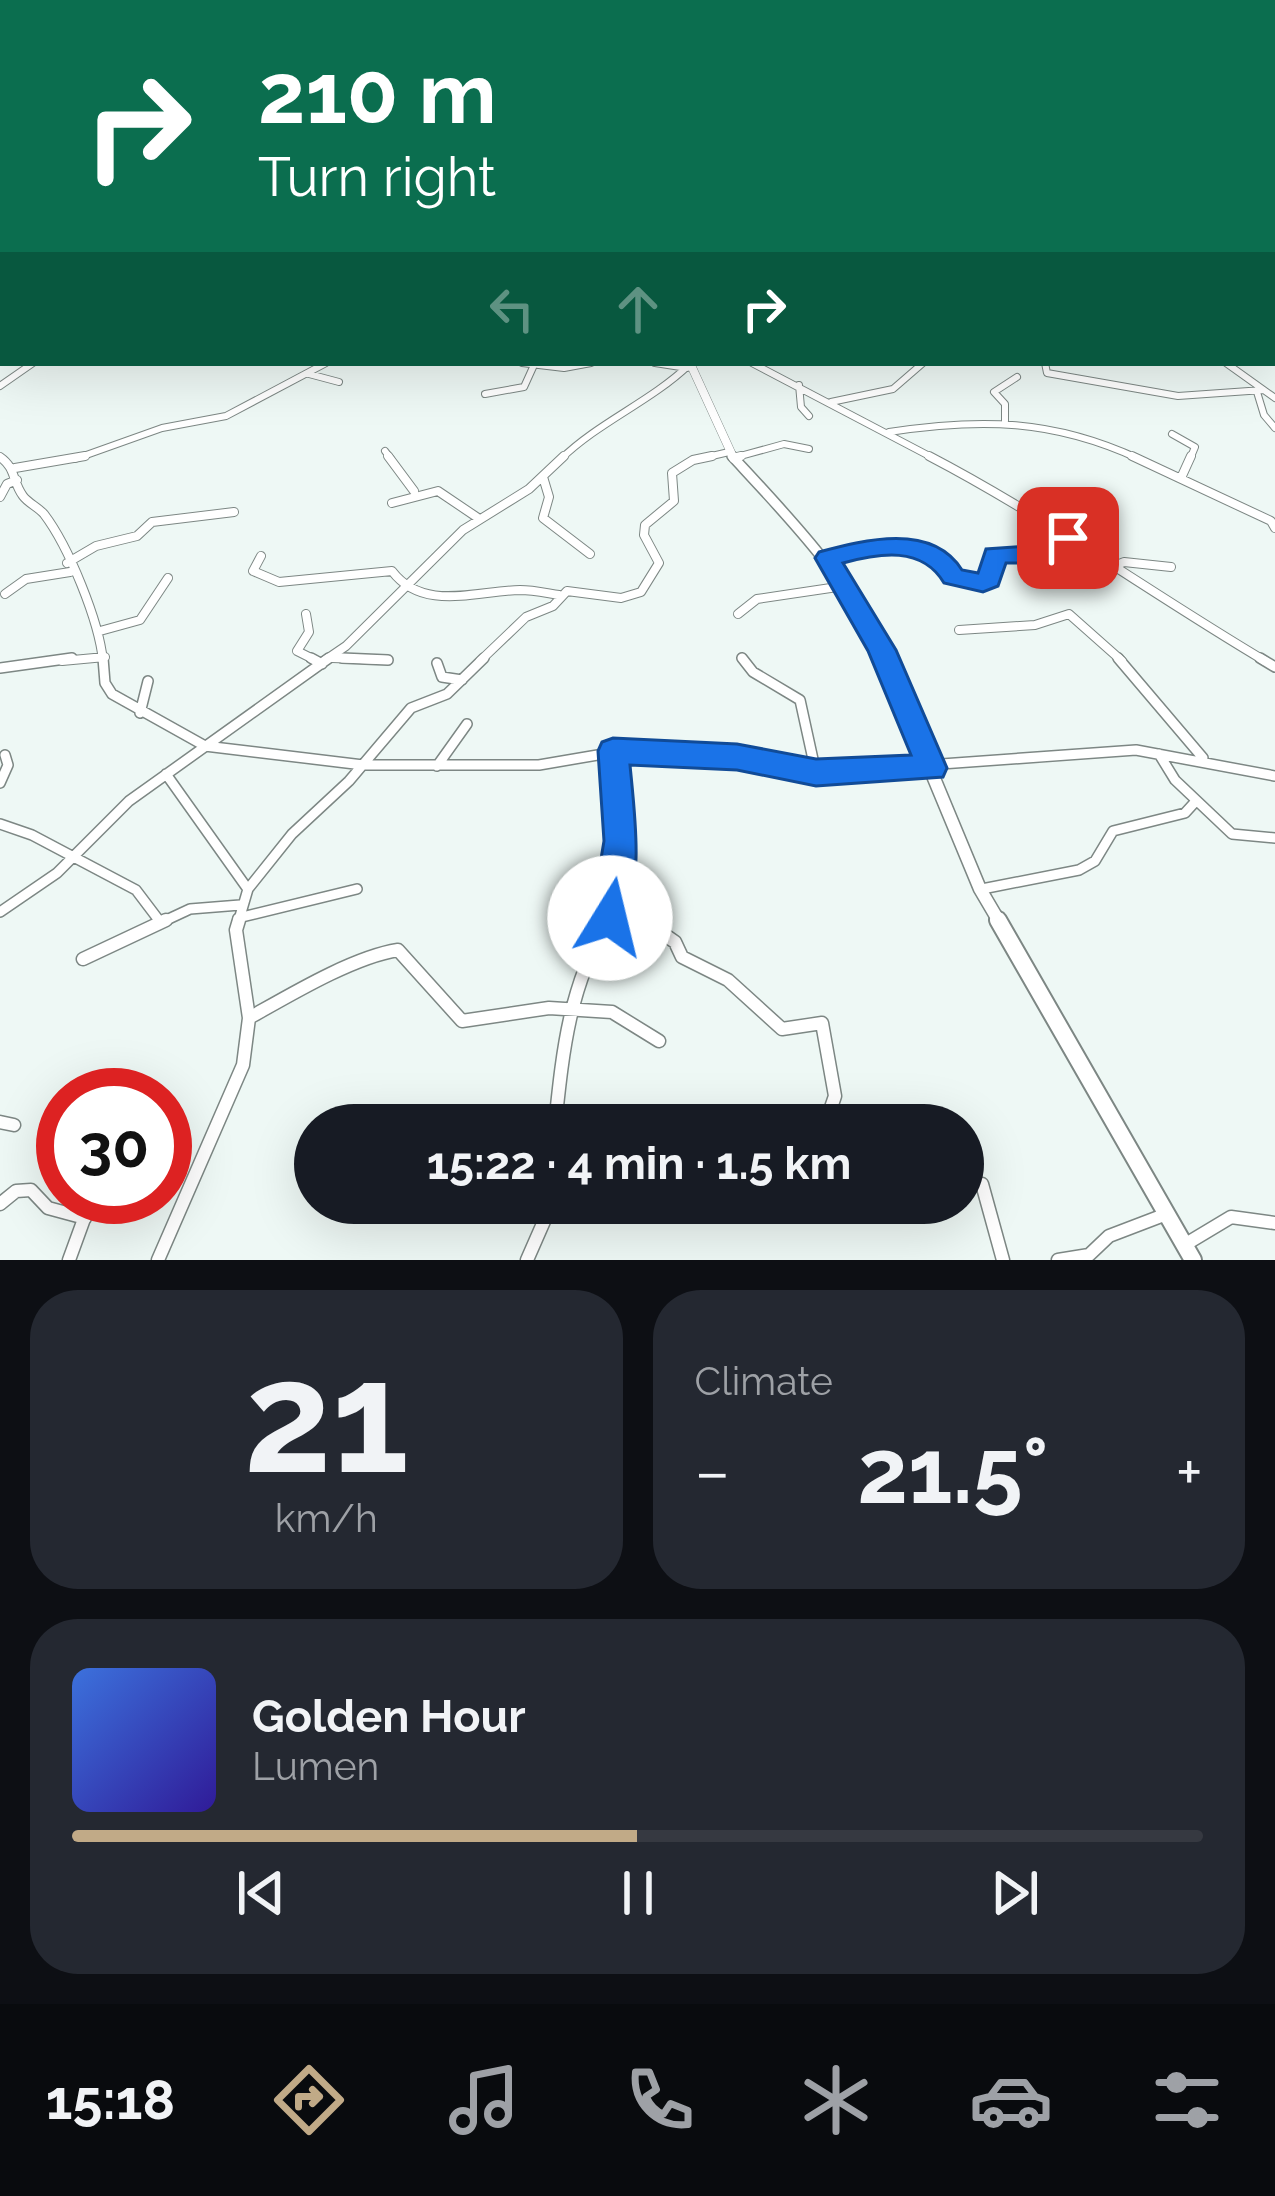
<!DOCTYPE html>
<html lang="en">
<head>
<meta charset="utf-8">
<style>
	:root { --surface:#171b24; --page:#242831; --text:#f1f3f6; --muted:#9ea1a6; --line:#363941; --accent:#c1aa87 }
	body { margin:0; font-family:Raleway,sans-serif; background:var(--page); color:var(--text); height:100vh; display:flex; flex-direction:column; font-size:45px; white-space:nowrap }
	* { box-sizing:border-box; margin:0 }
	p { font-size:39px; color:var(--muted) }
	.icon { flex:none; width:66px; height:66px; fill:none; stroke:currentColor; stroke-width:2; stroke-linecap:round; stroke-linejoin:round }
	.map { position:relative; height:1260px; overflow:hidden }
	.sheet { display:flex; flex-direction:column; gap:30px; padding:30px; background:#0d0f14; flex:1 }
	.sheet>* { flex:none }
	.hud { position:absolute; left:0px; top:0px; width:1275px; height:366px; box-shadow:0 12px 48px #0002; background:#0b6e4f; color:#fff; overflow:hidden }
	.speed { position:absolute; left:36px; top:1068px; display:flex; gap:24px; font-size:60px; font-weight:700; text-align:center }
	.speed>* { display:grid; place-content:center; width:156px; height:156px; border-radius:50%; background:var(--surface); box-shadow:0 12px 48px #0002; line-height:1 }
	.speed .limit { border:18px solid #d22; background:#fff; color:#111 }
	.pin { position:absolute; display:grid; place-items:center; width:102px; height:102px; color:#fff; margin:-51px; border-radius:24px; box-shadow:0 6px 18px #0006 }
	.me { position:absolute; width:132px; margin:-66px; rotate:9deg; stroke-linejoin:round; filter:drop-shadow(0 0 9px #0008) }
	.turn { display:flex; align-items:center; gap:42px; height:252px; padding:0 60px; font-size:54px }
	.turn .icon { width:156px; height:156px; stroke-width:2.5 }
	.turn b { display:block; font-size:84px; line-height:102px }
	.lanes { display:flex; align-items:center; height:114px; padding:0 60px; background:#0003; justify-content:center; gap:60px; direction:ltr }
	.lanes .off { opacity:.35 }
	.big { font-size:90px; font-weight:700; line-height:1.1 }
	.sheet .card { flex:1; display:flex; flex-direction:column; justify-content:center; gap:18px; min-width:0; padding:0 42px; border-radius:48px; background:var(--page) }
	.sheet .dial { align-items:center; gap:0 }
	.dial b { font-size:156px; line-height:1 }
	.song { display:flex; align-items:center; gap:36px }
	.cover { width:144px; height:144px; border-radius:18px; background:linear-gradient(135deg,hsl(220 70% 55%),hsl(250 70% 35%)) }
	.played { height:12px; border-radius:6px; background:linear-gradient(90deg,var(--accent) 50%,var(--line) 50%) }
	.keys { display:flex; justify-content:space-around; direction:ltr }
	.heat { display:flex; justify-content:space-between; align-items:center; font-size:66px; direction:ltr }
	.sheet .tiles { flex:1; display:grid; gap:30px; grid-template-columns:1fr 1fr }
	.card:last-child { grid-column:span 2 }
	.trip { position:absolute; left:294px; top:1104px; width:690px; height:120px; border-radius:60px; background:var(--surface); box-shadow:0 12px 48px #0002; font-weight:700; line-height:120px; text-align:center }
	.dock { display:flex; height:192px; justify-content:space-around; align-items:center; background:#090b0e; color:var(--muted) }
	.dock .icon { width:84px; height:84px }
	.dock .on { color:var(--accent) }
	.dock b { font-size:54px; color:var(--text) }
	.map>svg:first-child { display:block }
</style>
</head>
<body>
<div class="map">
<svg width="1275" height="1260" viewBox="0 0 1275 1260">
	<rect width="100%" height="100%" fill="#eef8f5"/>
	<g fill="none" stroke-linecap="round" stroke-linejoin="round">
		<g stroke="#7d8784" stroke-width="8">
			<path id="minor-far3" d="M 522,363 L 564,368 L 591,363
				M 655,363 L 687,368
				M 752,363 L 935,459
				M 1045,363 L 1047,373 L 1178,396 L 1263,390
				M 1226,363 L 1275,398
				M 309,374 L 339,382
				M 799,385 L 801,407 L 809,416
				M 0,386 L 33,363
				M 1257,392 L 1264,415 L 1275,428
				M 485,394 L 524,387 L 534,365
				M 831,402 L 893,389 L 923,363
				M 1005,421 L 1005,404 L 994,392 L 1017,377
				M 889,432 C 980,418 1053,419 1139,459
				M 1172,434 L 1195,447 L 1190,459
				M 385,451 L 391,459
				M 733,458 L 784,444 L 809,449
				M 75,459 L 162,428 L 226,416 L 326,363
				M 561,459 C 599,422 650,402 689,365
				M 699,459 L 729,452"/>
		</g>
		<g stroke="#7d8784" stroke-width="10">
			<path id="minor-far2" d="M 388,456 L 414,491
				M 929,456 C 1046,517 1152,594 1265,661
				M 1132,456 L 1271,521 L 1275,528
				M 0,457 C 16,468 12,481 23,496 C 28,503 38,507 44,514 C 69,547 99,621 103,661
				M 733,458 L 741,456
				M 15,468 L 85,456
				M 543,477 L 549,497 L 543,518 L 590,554
				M 1181,478 L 1191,456
				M 0,497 L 7,484 L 17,480
				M 392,503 L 438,491 L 478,518
				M 261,556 L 253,571 L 279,582 L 392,571 C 423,612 476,591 520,590 C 533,590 546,593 559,595
				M 827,558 C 870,547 925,533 953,577 L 983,584 L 989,580 L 995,555 L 1030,555 L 1068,538
				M 67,563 L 96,546 L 137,536 L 152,522 L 234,512
				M 1112,567 L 1124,562 L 1171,567
				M 5,594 L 26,579 L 70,572
				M 306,614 L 309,632 L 297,651 L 317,661
				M 738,614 L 757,599 L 844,586
				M 959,630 L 1035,625 L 1069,614 L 1122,661
				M 100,631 L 140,620 L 168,578
				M 332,658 L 388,660
				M 62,661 L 105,657
				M 324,661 L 346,646 L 463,530 L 529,489 L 564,456
				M 480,661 L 526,617 L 553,606 L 567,591 L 621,598 L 641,592 L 659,563 L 644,535 L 645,525 L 674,501 L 672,473 L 693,460 L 712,456"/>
		</g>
		<g stroke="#7d8784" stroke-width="12">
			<path id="minor-far1" d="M 103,658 L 105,683 L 112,694 L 205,746 L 363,765 L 539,765 L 627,750 L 737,757 L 816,773 L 1136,750 L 1275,776
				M 311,658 L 322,664
				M 342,658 L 388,660
				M 742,658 L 753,672 L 800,700 L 816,773
				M 1118,658 L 1203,758
				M 1260,658 L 1275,667
				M 437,663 L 442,677 L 462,680
				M 0,668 L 72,658
				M 140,713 L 148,681
				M 1159,754 L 1175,780 L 1232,834 L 1275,838
				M 437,766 L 467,724
				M 166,774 L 247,888
				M 0,783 L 8,765 L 5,755
				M 0,824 L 32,835 L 136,890 L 161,923
				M 982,889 L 1079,870 L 1095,861 L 1113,831 L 1185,813 L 1196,801
				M 0,912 L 57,873 L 129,801 L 329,658
				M 238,918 L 357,889
				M 609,918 L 626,923
				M 160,923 L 190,909 L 240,905
				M 238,923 L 248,889 L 292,834 L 349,781 L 411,708 L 447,694 L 484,658
				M 606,923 L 621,841 L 613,751"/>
		</g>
		<g stroke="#7d8784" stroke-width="15">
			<path id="minor" d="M 616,920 L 665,935 L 675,942 L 682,957 L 728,980 L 782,1029 L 822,1023 L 835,1096 L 825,1125
				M 83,959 L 166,920
				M 249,1018 C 290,995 353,957 398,950 L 462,1021 L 549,1008 L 612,1012 L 659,1041
				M 0,1122 L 14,1125
				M 555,1125 C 563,1049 569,988 608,920
				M 982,1184 L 1003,1260
				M 0,1204 L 16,1191 L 31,1190 L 48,1208 L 85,1218
				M 1186,1244 L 1231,1217 L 1275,1223
				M 69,1260 L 92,1197
				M 158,1260 L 243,1065 L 249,1018 L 236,930 L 239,920
				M 527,1260 L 552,1203
				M 1058,1260 L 1089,1255 L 1109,1236 L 1164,1215"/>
		</g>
		<g stroke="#7d8784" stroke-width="9">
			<path id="major-far3" d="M 690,363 L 734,459"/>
		</g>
		<g stroke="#7d8784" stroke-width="12">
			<path id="major-far2" d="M 732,456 C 794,523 847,577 886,661"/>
		</g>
		<g stroke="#7d8784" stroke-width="15">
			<path id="major-far1" d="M 884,658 L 980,889 L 1000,923"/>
		</g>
		<g stroke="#7d8784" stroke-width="20">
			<path id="major" d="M 998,920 L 1193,1260"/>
		</g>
		<use href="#minor-far3" stroke="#fff" stroke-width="6"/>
		<use href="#minor-far2" stroke="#fff" stroke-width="8"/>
		<use href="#minor-far1" stroke="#fff" stroke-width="9"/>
		<use href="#minor" stroke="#fff" stroke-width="12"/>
		<use href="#major-far3" stroke="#fff" stroke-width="8"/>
		<use href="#major-far2" stroke="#fff" stroke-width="9"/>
		<use href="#major-far1" stroke="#fff" stroke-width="12"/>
		<use href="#major" stroke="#fff" stroke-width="16"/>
	</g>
	<linearGradient id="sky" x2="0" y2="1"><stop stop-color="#88c3ea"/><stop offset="0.5" stop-color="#f7fcfa"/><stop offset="1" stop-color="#f7fcfa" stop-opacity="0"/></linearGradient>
	<rect width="1275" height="355" fill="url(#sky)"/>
	<path fill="#1a73e8" stroke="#114b97" stroke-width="3" d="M 1068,530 L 1080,538 L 1077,544 L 1030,563 L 1006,563 L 998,586 L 983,592 L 944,583 C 922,546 880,553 843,563 L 896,650 L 947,768 L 943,777 L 816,786 L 737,770 L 630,765 C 635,818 644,879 622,931 L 610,936 L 597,931 L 591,918 L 604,841 L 598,751 L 602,742 L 613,738 L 737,744 L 816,759 L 911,755 L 868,651 L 815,558 L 819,552 C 864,540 932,522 962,570 L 978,573 L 986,549 L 1027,546 Z"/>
</svg>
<div class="speed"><div class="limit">30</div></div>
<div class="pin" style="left:1068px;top:538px;background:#d93025"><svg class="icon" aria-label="arrive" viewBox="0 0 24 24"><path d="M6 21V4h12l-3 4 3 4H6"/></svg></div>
<svg class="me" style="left:610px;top:918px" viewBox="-20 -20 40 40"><circle r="19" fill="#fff"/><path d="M0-13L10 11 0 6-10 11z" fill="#1a73e8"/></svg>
<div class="trip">15:22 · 4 min · 1.5 km</div>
<div class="hud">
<div class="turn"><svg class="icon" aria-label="right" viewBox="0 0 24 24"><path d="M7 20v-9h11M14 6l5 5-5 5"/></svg><div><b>210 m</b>Turn right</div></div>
<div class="lanes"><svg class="icon off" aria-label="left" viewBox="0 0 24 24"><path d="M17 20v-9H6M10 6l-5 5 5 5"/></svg><svg class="icon off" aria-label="ahead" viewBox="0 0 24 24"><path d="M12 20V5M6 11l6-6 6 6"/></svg><svg class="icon" aria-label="right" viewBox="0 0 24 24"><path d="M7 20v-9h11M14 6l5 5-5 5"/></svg></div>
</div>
</div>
<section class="sheet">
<div class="tiles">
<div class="card dial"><b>21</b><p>km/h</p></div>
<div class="card"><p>Climate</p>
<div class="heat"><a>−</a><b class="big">21.5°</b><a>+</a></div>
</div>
<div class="card">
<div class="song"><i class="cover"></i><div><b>Golden Hour</b><p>Lumen</p></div></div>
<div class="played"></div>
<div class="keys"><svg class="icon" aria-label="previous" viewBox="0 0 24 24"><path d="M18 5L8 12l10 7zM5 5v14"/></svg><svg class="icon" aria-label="pause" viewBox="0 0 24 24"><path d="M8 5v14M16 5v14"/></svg><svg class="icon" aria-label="next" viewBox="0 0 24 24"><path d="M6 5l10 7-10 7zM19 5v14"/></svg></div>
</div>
</div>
</section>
<nav class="dock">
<b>15:18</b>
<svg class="icon on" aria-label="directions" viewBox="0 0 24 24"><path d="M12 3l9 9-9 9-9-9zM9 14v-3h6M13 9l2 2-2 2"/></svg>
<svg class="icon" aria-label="music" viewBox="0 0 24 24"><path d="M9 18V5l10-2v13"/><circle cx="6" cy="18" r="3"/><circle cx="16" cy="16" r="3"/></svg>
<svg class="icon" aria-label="phone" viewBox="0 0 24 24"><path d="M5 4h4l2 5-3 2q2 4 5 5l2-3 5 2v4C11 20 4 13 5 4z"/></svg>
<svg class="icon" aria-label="climate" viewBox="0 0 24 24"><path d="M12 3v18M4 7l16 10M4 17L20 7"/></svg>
<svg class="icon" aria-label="car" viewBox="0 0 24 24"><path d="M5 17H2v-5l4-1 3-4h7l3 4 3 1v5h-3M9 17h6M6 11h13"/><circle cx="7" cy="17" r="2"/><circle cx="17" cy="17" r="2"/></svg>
<svg class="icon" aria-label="filters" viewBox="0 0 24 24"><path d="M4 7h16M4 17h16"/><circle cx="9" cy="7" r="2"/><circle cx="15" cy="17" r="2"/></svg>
</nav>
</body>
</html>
